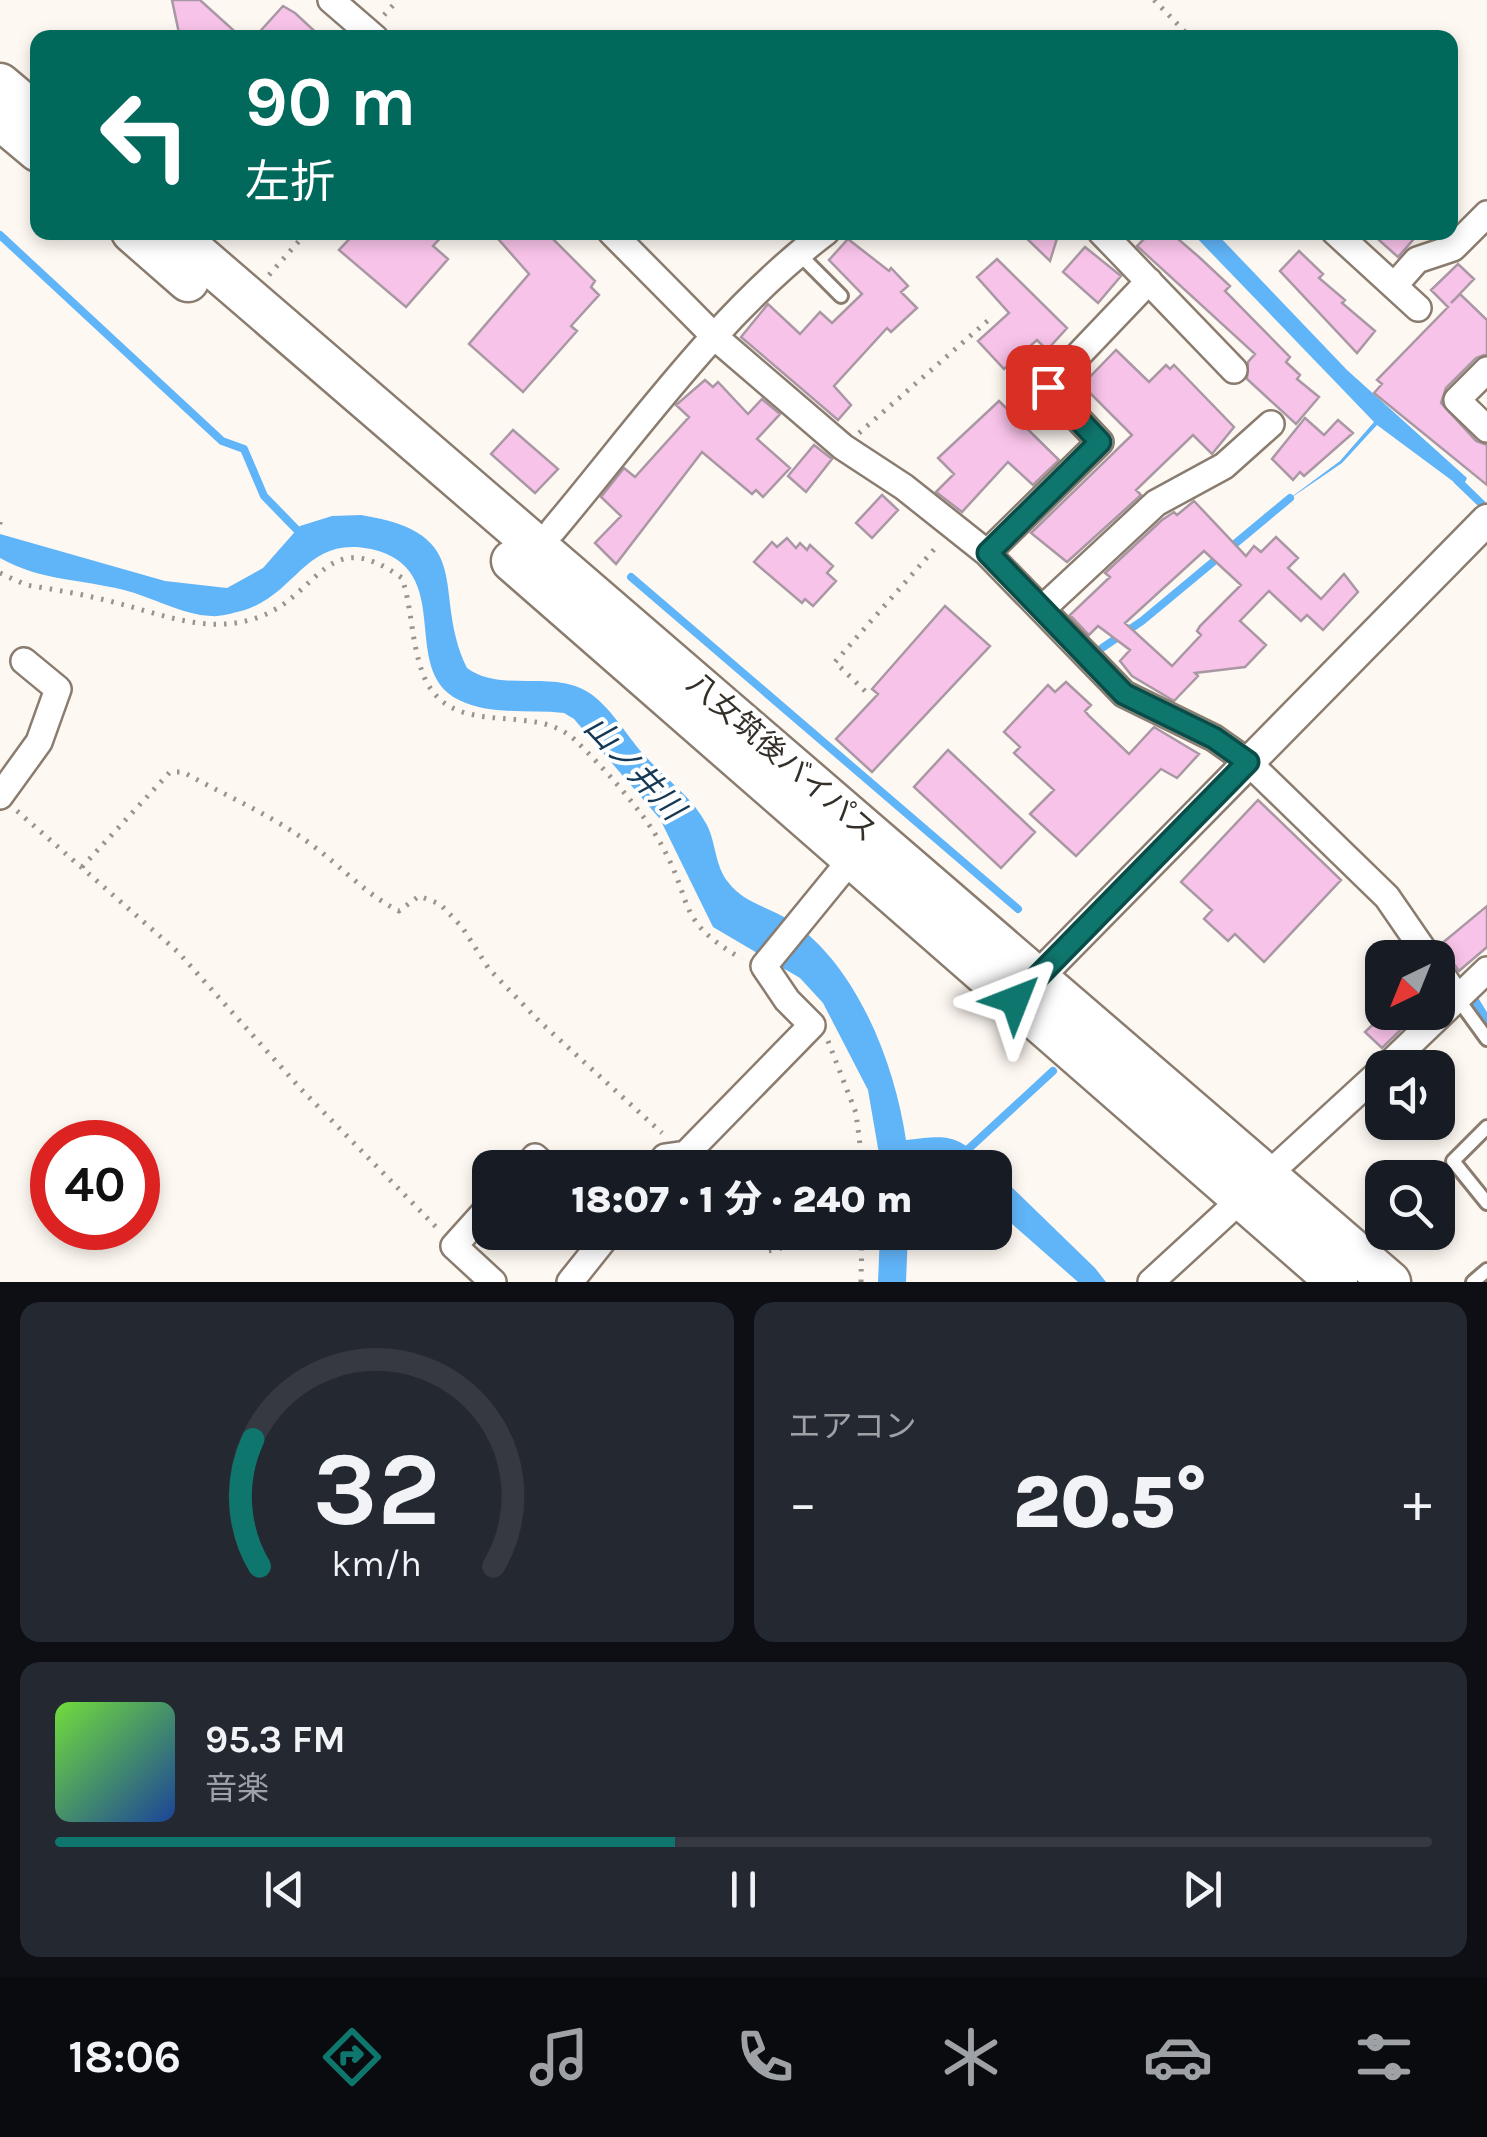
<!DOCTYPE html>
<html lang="ja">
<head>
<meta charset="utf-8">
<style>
	:root { --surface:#171b24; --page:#242831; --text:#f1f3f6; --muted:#9ea1a6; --line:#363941; --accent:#0f766e }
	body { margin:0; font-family:Karla,"Noto Sans JP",sans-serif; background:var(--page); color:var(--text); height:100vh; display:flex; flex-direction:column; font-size:38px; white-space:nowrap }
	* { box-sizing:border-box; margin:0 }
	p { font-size:32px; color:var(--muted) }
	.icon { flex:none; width:55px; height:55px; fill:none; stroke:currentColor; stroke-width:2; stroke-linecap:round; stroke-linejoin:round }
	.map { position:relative; height:1282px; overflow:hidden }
	.drawer { display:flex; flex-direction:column; gap:20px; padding:20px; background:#0d0f14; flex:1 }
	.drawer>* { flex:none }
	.top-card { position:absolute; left:30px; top:30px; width:1428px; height:210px; border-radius:20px; box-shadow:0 5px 15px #0003; background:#00695c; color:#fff; overflow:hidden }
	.needle { width:65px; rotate:223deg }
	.controls { position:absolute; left:1365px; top:940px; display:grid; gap:20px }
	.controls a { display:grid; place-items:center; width:90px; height:90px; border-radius:20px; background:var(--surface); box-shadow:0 5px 15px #0003; font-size:50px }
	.speed { position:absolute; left:30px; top:1120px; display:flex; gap:20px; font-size:50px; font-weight:700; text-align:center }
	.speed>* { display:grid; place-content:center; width:130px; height:130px; border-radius:50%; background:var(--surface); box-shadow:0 5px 15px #0003; line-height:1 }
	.speed .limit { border:15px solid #d22; background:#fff; color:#111 }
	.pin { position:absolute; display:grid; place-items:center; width:85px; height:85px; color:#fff; margin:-42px; border-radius:20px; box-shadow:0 5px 15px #0006 }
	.me { position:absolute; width:110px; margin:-55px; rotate:45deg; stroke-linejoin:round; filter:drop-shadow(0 0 8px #0008) }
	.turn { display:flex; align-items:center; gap:35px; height:210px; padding:0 50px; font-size:45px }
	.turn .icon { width:130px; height:130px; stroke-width:2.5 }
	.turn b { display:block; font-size:70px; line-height:85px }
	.big { font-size:75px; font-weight:800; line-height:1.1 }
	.drawer .widget { flex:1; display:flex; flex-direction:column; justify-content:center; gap:15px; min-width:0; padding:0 35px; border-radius:20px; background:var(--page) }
	.drawer .dial { align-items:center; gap:0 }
	.dial svg { height:260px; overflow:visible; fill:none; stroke:var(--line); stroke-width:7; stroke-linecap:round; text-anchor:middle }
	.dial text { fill:var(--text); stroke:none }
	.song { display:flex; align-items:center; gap:30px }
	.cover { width:120px; height:120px; border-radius:15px; background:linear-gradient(135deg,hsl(100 70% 55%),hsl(220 70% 35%)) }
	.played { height:10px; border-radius:5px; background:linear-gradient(90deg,var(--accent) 45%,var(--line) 45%) }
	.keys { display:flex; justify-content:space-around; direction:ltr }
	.heat { display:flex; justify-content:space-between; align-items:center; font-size:55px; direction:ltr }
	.drawer .tiles { flex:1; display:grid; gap:20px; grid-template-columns:1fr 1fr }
	.widget:last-child { grid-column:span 2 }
	.trip { position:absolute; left:472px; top:1150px; width:540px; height:100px; border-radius:20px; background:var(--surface); box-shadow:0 5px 15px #0003; font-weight:800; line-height:100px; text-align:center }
	.tabs { display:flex; height:160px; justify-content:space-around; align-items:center; background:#090b0e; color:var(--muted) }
	.tabs .icon { width:70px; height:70px }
	.tabs .on { color:var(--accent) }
	.tabs b { font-size:45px; color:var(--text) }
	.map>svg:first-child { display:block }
</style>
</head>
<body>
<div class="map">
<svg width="1487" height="1282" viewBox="0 0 1487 1282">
	<rect width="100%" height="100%" fill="#fef8f2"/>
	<path fill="#60b4f8" d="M 1192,233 L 1216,233 L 1347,370 L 1467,478 L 1462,488 L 1377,425 L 1342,463 L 1282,504 L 1340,461 L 1374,422 Z
		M 361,515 C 480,534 430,591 467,668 C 502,694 554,668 591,694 C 614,711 627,737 646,757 C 667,780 692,797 707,825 C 716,843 715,866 728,882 C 744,904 771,907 792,922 C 858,967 895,1065 906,1140 C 952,1134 957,1135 991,1167 L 944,1167 L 909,1161 L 908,1167 L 879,1167 L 875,1163 L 879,1154 L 868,1090 L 823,1003 L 800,978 L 713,927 L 660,819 L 574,719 L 564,713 C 529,709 492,716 459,700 C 397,670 458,568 371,549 C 304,535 297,596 241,611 C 233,613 220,617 211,616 C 183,615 152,597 124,590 C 80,579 41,581 0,558 L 0,534 L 165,581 L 227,588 L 263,568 L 300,526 L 332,516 Z
		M 995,1171 L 1095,1268 L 1106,1282 L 1078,1282 L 995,1209 Z
		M 880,1233 L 908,1233 L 906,1282 L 878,1282 Z"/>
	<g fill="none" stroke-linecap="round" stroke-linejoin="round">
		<path stroke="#60b4f8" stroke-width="8" d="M 0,235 L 222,441 L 244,449 L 264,496 L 301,534
			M 1457,480 L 1487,509
			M 631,577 L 1018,909
			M 1102,648 L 1142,621 L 1290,498
			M 1470,992 L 1487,1020
			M 964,1153 L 1053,1071"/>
	</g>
	<path fill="#f8c3e9" stroke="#a998a4" stroke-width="2.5" fill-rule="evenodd" d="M 172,0 L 200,0 L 242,38 L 180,38 Z
		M 283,6 L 295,13 L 322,38 L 254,38 Z
		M 356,232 L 446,232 L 433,246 L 448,259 L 406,307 L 339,250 Z
		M 492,232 L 546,232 L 595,281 L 591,287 L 599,295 L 571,326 L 577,331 L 523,392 L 469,344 L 529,274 Z
		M 1020,232 L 1059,232 L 1050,261 Z
		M 1151,232 L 1170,232 L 1199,257 L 1230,286 L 1225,291 L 1290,357 L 1286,362 L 1300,375 L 1297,379 L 1319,397 L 1296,424 L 1247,379 L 1248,362 L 1255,354 L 1137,246 Z
		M 1370,232 L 1420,232 L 1398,257 Z
		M 848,239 L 889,271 L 891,268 L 908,286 L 901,292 L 917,308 L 891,332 L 887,328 L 834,386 L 851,405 L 838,420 L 741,337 L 768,304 L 800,334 L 820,312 L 832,323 L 862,294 L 829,260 Z
		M 1085,247 L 1121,276 L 1098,303 L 1063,272 Z
		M 1299,251 L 1323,274 L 1319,278 L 1345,300 L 1342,303 L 1375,331 L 1357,353 L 1280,271 Z
		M 997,259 L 1067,328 L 1047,350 L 1037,340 L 1004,369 L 978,341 L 1009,313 L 977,277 Z
		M 1458,264 L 1474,279 L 1451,303 L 1460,294 L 1487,320 L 1487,354 L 1476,358 L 1446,388 L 1441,403 L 1476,441 L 1487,445 L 1487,485 L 1374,393 L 1382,384 L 1377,380 L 1448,307 L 1431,290 Z
		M 1116,350 L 1149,382 L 1166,365 L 1170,369 L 1174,365 L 1234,427 L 1212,454 L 1193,435 L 1136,490 L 1141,495 L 1067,562 L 1031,533 L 1132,435 L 1082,385 Z
		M 705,380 L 713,387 L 718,382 L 748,414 L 762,399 L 780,414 L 757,439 L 790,468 L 763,497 L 756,490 L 752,494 L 702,452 L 616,564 L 595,543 L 621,516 L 601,497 L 624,468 L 635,477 L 689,417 L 676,405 Z
		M 999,401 L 1059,460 L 1033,485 L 1008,462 L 962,512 L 936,492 L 954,474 L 938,458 Z
		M 1305,418 L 1324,435 L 1338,420 L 1353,433 L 1304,476 L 1300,472 L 1293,480 L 1272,459 Z
		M 513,430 L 558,469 L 535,493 L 491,454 Z
		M 814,445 L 832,459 L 806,492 L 788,476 Z
		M 882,495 L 898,510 L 872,538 L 856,523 Z
		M 1194,501 L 1246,556 L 1254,546 L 1261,552 L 1276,537 L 1298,558 L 1288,568 L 1321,599 L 1344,574 L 1358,592 L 1323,630 L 1307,615 L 1301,621 L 1269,591 L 1240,621 L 1266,645 L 1245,667 L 1195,673 L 1198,676 L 1174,701 L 1132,676 L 1120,661 L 1130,650 L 1098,626 L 1089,635 L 1070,615 L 1110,577 L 1105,573 L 1162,520 L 1174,512 L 1177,515 ZM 1204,551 L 1241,585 L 1200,626 L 1197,631 L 1201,635 L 1172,666 L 1125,623 Z
		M 787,538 L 796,548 L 800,543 L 807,550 L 810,545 L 833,566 L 827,573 L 836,581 L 813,606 L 805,599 L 802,603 L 754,562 L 772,542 L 777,547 Z
		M 945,606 L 990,646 L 872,772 L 836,739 L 878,694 L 872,689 Z
		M 1066,682 L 1091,705 L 1085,711 L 1089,716 L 1129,754 L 1154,727 L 1199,754 L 1177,778 L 1161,769 L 1076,856 L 1030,814 L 1054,790 L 1014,753 L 1020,747 L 1004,732 L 1048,685 L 1055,692 Z
		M 948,750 L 1035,832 L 1001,868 L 914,787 Z
		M 1258,800 L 1341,880 L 1264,962 L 1235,934 L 1228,941 L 1204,919 L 1212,910 L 1181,882 Z
		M 1487,906 L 1487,947 L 1459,971 L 1440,945 Z
		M 1386,1012 L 1419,1012 L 1382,1048 L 1365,1032 Z"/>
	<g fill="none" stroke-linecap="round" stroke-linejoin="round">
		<g stroke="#8a7c6f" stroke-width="18">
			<path id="service" d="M 798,253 L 841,296
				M 1458,999 L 1487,1039
				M 1487,1127 L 1453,1161 L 1487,1203
				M 1473,1282 L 1487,1270"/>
		</g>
		<g stroke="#8a7c6f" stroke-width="30">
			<path id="minor" d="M 331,0 L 375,38
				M 611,232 L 716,338 L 843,447 L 904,487 L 987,553 L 1124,694 L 1214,738 L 1248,762 L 1387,897 L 1429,958
				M 1101,232 L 1234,370
				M 1335,232 L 1418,308
				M 1394,286 L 1417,260 L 1453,248 L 1487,214
				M 1487,370 L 1457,400 L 1487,429
				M 553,530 C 638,429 720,312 826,232
				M 987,553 L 1100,442 L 1048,387 L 1149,281
				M 1042,609 L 1156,503 L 1224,466 L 1271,424
				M 0,796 L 39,742 L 58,689 L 24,661
				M 1438,969 L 1458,999
				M 1385,1068 L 1487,970
				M 525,1168 L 535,1157 L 547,1168
				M 657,1168 L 665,1157 L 686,1154 L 812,1025 L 787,1000 L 764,966 L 840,873
				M 490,1206 L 454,1246 L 493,1282
				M 570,1282 L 610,1232
				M 1151,1282 L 1382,1070"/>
		</g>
		<g stroke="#8a7c6f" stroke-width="35">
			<path id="tertiary" d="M 1023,992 L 1487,520"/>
		</g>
		<g stroke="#8a7c6f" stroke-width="45">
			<path id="trunk" d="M 0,84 L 38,116
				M 0,119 L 38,151
				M 132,232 L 188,281
				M 172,232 L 1390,1282
				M 512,561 L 1337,1282"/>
		</g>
		<path stroke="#9a948e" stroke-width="5" stroke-dasharray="2.5 8" stroke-linecap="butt" d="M 1154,0 L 1191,38
			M 384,15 L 398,0
			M 269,275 L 307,232
			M 859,433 L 992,317
			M 0,522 L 0,528
			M 0,573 L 26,585 C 57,590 87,595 117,603 C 164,615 210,635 259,617 C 320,595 326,523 402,578 C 413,611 411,649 426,681 C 456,740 534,701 575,740 C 602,766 645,813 662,846 C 695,905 674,919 742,959
			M 865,691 L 835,662 L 938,545
			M 17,811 L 178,952 L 300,1088 L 438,1229
			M 82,867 L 170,772 L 183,772 C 226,796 272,815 312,845 C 342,867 365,894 399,911 L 419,896 L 440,904 L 462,927 L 489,969 L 539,1021 L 662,1133
			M 828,1041 L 856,1113 L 863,1168
			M 745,1232 L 765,1251 L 778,1250 L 803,1232
			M 861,1282 L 862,1232"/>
		<use href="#service" stroke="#fff" stroke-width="12"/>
		<use href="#minor" stroke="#fff" stroke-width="25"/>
		<use href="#tertiary" stroke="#fff" stroke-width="30"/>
		<use href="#trunk" stroke="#fff" stroke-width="40"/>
	</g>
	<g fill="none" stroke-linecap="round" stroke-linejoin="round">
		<g stroke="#0a4d48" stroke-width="25">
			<path id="route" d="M 1015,1000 L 1248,762 L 1214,738 L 1124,694 L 988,553 L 1100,442 L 1048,387"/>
		</g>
		<use href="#route" stroke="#0f766e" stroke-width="18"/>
	</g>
	<g text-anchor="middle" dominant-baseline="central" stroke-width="8" stroke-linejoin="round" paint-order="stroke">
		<g font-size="30" fill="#352f29" stroke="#fff">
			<text transform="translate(782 757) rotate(41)">八女筑後バイパス</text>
		</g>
		<g font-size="32" font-style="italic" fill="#153854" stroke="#fff">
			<text transform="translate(634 768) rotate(47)">山ノ井川</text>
		</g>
	</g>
</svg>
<div class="controls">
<a><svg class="needle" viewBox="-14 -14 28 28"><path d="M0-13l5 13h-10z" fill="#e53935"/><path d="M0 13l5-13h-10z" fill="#9ea1a6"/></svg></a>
<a><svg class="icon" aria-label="sound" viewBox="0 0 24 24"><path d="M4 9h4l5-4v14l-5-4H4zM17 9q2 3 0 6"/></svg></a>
<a><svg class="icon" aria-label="search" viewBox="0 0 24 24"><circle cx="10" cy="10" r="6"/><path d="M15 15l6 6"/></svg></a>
</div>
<div class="speed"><div class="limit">40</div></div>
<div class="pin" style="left:1048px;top:387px;background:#d93025"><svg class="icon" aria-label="arrive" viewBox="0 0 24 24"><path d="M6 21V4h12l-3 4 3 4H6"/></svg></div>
<svg class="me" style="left:1015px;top:1000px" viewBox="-20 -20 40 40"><path d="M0-17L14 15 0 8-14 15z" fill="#0f766e" stroke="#fff" stroke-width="4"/></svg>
<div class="trip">18:07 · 1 分 · 240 m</div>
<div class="top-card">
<div class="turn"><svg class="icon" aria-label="left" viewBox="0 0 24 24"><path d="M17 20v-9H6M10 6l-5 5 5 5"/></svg><div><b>90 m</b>左折</div></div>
</div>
</div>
<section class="drawer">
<div class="tiles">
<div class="widget dial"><svg viewBox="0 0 100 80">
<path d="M14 69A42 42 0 1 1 86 69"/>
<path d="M14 69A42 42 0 0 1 12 30" stroke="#0f766e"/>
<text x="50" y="56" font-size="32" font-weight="700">32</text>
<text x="50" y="72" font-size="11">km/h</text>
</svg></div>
<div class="widget"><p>エアコン</p>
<div class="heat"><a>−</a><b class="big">20.5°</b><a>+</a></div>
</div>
<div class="widget">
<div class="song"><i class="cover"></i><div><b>95.3 FM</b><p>音楽</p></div></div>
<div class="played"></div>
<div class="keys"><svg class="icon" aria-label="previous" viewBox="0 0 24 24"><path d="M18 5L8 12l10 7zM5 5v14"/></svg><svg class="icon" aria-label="pause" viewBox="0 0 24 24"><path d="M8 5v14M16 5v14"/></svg><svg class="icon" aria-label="next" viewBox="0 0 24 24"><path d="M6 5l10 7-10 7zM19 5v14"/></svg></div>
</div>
</div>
</section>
<nav class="tabs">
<b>18:06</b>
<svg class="icon on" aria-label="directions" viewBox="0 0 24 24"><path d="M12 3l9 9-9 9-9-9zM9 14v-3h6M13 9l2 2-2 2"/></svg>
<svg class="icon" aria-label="music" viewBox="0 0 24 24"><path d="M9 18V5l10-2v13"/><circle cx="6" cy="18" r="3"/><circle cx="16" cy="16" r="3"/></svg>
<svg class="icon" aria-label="phone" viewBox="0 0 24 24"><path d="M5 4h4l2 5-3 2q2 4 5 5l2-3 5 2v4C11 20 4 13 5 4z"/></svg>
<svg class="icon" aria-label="climate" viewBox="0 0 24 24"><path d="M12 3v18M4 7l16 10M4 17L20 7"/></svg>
<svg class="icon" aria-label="car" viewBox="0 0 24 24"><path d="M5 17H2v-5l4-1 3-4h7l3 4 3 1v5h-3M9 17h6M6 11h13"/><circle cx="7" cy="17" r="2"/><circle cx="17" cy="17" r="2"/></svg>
<svg class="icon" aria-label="filters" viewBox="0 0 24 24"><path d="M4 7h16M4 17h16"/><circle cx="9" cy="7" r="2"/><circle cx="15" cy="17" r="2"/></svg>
</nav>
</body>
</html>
